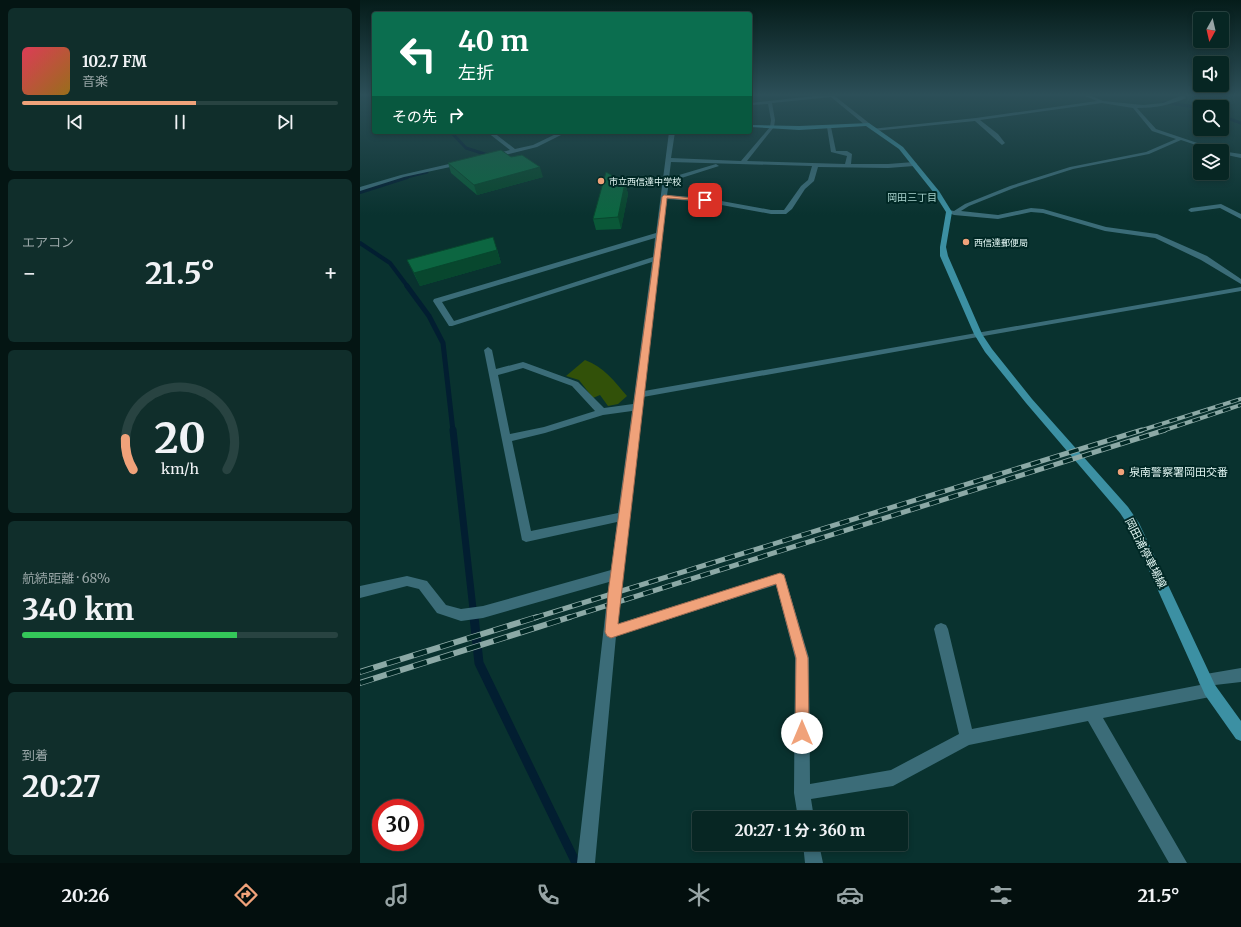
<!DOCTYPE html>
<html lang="ja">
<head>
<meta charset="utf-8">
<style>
	:root { --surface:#072623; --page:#102e2b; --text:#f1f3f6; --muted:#98a5a6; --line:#284341; --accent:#f0a27a }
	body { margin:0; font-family:Merriweather,"Noto Sans JP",serif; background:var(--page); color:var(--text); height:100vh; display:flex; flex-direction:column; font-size:15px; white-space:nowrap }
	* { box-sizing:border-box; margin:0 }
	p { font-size:13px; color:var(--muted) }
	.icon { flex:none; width:22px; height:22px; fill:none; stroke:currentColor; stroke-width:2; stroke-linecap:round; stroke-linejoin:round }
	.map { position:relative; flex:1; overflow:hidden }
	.sheet { display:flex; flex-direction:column; gap:8px; padding:8px; background:#041513; width:360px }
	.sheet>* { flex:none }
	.hud { position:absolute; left:12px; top:12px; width:380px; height:122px; border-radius:4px; box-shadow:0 2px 6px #0003,0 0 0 1px var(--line); background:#0b6e4f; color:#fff; overflow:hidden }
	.needle { width:26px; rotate:188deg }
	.tools { position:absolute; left:833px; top:12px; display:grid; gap:8px }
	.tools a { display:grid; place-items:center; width:36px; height:36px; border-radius:4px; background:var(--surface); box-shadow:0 2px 6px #0003,0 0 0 1px var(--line); font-size:20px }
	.speed { position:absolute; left:12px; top:799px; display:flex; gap:8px; font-size:20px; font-weight:700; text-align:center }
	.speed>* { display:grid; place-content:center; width:52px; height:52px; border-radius:50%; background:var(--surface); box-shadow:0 2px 6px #0003,0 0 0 1px var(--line); line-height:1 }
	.speed .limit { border:6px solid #d22; background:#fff; color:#111 }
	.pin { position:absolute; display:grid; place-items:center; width:34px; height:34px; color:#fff; margin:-17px; border-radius:8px; box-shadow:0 2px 6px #0006 }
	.me { position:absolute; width:44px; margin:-22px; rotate:0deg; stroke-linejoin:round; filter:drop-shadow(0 0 3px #0008) }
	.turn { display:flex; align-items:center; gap:14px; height:84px; padding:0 20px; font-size:18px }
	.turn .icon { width:52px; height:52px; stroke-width:2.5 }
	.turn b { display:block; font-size:28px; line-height:34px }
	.then { display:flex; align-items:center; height:38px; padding:0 20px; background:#0003; gap:8px; font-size:15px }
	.big { font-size:30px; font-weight:700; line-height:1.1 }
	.sheet .widget { flex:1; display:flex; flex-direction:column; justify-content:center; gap:6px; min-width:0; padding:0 14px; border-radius:6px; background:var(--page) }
	.sheet .dial { align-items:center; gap:0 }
	.dial svg { height:104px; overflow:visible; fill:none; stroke:var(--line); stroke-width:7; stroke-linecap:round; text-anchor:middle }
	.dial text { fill:var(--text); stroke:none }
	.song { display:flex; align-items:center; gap:12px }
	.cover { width:48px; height:48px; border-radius:6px; background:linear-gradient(135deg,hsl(350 70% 55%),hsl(40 70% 35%)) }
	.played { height:4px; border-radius:2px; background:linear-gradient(90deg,var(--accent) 55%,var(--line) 55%) }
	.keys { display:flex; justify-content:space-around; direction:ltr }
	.heat { display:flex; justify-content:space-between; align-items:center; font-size:22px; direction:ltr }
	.charge { height:6px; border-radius:3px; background:linear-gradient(90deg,#34c759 68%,var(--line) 0) }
	.trip { position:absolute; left:332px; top:811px; width:216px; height:40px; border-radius:4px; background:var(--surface); box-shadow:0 2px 6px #0003,0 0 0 1px var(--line); font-weight:700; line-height:40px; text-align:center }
	.tab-bar { display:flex; height:64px; justify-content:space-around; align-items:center; background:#030f0e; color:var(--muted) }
	.tab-bar .icon { width:28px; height:28px }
	.tab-bar .selected { color:var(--accent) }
	.tab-bar b { font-size:18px; color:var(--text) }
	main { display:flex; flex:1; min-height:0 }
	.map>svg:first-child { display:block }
</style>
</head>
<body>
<main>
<section class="sheet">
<div class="widget">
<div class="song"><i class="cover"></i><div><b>102.7 FM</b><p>音楽</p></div></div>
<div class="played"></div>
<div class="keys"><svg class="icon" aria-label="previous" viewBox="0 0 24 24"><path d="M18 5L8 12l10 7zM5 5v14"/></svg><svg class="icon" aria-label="pause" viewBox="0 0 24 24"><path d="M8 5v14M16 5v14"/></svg><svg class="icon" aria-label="next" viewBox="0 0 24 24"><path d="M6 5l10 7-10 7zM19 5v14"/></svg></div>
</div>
<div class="widget"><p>エアコン</p>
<div class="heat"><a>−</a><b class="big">21.5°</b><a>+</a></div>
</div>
<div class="widget dial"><svg viewBox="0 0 100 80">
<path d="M14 69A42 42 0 1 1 86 69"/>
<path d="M14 69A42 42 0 0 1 8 45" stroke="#f0a27a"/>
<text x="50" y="56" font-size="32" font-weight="700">20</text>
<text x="50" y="72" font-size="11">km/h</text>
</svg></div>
<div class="widget"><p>航続距離 · 68%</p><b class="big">340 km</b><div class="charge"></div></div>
<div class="widget"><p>到着</p><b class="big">20:27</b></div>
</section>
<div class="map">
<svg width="881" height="863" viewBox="0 0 881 863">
	<rect width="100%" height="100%" fill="#09322f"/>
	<path fill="#325109" d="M 225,360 C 244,367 254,381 267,396 L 258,404 L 248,406 L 240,395 L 233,398 L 219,380 L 206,376 Z"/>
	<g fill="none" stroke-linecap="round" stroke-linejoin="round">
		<path stroke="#021e31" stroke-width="3" d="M 804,102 L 840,108
			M 862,116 L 881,123
			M 91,132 L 106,148 L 128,155 L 128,157
			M 43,178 L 67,172"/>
		<path stroke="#021e31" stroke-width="4" d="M 0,192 L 47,177
			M 0,243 L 30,263 L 48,287"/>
		<path stroke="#021e31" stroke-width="5" d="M 47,286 L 69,316 L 83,343 L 93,431"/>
		<path stroke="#021e31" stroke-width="7" d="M 93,430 L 114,618"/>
		<path stroke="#021e31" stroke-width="9" d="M 114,617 L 119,663 L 216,863"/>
		<path fill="#3b6c78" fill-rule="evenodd" d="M 472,94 L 509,123 L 509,125 L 505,125 L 471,97 L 412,103 L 415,120 L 414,127 L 387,161 L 485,164 L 487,156 L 471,152 L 467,127 L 469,126 L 471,127 L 476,151 L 487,151 L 492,154 L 491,164 L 528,164 L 554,162 L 557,164 L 554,166 L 528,168 L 458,167 L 454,181 L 445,189 L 432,209 L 426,214 L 411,214 L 345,202 L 307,199 L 284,391 L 881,287 L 881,291 L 618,337 L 283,397 L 257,624 L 420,573 L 424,574 L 449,658 L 450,784 L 531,770 L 599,734 L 574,629 L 576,625 L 581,623 L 586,625 L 588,629 L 612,729 L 840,685 L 838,680 L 840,675 L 881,668 L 881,682 L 855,685 L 857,690 L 855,695 L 850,697 L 743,718 L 827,863 L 809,863 L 728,721 L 609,745 L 533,786 L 451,799 L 454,818 L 438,818 L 434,793 L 435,658 L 416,585 L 256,636 L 235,863 L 217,863 L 249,582 L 123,618 L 101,621 L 77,613 L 59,589 L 47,586 L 0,598 L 0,586 L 47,576 L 67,581 L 86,605 L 101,609 L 123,606 L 251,570 L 257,522 L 166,542 L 162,540 L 124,350 L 128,347 L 132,350 L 136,369 L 163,362 L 166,363 L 218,382 L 244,408 L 273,404 L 292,262 L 92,326 L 89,326 L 73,301 L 74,299 L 296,233 L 309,132 L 315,132 L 311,158 L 381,161 L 410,127 L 411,120 L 408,104 L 390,105 L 390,103 ZM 311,162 L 452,166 L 448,180 L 441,186 L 424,210 L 411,210 L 345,198 L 307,195 L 309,182 L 359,166 L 356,164 L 309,178 ZM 295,238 L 293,257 L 94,321 L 82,302 ZM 163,368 L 212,386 L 235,411 L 184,427 L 150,434 L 138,375 ZM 272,411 L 258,513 L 171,531 L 152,441 L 185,433 L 243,415 Z
			M 721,94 L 727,94 L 743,101 L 783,105 L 803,103 L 825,94 L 826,98 C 810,105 795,108 777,108 L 796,129 L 861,151 L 881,154 L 881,158 L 862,154 L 862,151 L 854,151 L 821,140 L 789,154 L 713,169 L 654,188 L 609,206 L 601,211 L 638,215 L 671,208 L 683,209 L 746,227 L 797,234 L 847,256 L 881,279 L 881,284 L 841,260 L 795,238 L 745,231 L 683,213 L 671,212 L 638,219 L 594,215 L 586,212 L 589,210 L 594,211 L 605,204 L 650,186 L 710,167 L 786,152 L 816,139 L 792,131 L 773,108 L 742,103 L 620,120 L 638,134 L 645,143 L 642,145 L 615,121 L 514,131 L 511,129 L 616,118 L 737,101 Z
			M 127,132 L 133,132 L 155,149 L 173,145 L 200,132 L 207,132 L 177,147 L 133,158 L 131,157 L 131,155 L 150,150 Z
			M 102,161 L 105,163 L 104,164 L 44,177 L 0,191 L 0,187 L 41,175 Z
			M 861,204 L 881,214 L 881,219 L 860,208 L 831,212 L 828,210 L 831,208 Z
			M 443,844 L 459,844 L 463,863 L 445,863 Z"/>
		<path fill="#3c90a3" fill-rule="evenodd" d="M 509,123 L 543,147 L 579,191 L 592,212 L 586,247 L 588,256 L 622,334 L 632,349 L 672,399 L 768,507 L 779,523 L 855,685 L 881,721 L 881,741 L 876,739 L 845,695 L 770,528 L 760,513 L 666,403 L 625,352 L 614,334 L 580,256 L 580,247 L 586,212 L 574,193 L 539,149 L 506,126 L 439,130 L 390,127 L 390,125 L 439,126 Z"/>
		<g stroke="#8ca9a6" stroke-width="4">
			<path id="rail-far2" d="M 779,431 L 881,399
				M 802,431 L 881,405"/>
		</g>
		<g stroke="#8ca9a6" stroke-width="5">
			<path id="rail-far1" d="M 174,618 L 782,430
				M 207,618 L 805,430"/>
		</g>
		<g stroke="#8ca9a6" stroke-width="6">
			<path id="rail" d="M 0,672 L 177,617
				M 0,683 L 210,617"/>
		</g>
		<use href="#rail-far2" stroke="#002825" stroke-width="2.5" stroke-dasharray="8" stroke-linecap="butt"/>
		<use href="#rail-far1" stroke="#002825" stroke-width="3.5" stroke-dasharray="10" stroke-linecap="butt"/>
		<use href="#rail" stroke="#002825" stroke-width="4.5" stroke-dasharray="14" stroke-linecap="butt"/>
	</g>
	<path fill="#0a5838" d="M 151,157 L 183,177 L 117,195 L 91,173 L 88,163 Z
		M 265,183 L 268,194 L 261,229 L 236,230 L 233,219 Z
		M 137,249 L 141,263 L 60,286 L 47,260 Z"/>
	<path fill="#08472e" d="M 180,167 L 183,177 L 117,195 L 114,185 Z
		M 265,183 L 268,194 L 261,229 L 258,217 Z
		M 133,237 L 141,263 L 60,286 L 54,273 Z"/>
	<path fill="#0c6641" stroke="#08472e" d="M 141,150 L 151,157 L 162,155 L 180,167 L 114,185 L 88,163 Z
		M 246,172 L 265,183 L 258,217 L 233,219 Z
		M 133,237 L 137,250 L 54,273 L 47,260 Z"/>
	<linearGradient id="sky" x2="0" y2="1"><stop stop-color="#051c1a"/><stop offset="0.44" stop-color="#2c4f58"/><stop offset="1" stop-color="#2c4f58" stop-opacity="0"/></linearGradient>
	<rect width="881" height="215" fill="url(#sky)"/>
	<path fill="#f0a27a" stroke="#9c694f" d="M 304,195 L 348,200 L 345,201 L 307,198 L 258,624 L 420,573 L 424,575 L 448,658 L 449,733 L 447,738 L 442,740 L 437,738 L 435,733 L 436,658 L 416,584 L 251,638 L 247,636 L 245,632 L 248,593 L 302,197 Z"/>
	<g fill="#f0a27a" stroke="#002825" stroke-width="1.5">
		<circle cx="241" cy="181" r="4"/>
		<circle cx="606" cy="242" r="4"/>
		<circle cx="761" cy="472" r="4"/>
	</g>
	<g text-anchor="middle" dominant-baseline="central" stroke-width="4" stroke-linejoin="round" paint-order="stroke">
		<g font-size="9" fill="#e0f5f2" stroke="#002825" text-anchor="start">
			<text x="249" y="181">市立西信達中学校</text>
			<text x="614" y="242">西信達郵便局</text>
		</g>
		<g font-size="10" fill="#a9d3cd" stroke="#002825">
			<text x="552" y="197">岡田三丁目</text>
		</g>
		<g font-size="11" fill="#e0f5f2" stroke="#002825" text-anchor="start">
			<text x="769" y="472">泉南警察署岡田交番</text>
		</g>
		<g font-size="11" fill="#e0f5f2" stroke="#002825">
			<text transform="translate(786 553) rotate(63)">岡田浦停車場線</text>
		</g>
	</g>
</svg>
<div class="tools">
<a><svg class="needle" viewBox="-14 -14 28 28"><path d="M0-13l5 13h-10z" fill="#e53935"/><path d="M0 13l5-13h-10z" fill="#98a5a6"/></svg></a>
<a><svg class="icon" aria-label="sound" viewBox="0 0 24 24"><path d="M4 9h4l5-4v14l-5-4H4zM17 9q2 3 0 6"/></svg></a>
<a><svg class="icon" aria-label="search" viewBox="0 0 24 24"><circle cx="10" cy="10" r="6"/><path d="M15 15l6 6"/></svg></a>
<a><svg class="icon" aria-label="layers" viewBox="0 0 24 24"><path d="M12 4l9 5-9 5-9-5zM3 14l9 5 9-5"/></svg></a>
</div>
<div class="speed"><div class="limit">30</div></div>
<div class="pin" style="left:345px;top:200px;background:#d93025"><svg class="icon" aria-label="arrive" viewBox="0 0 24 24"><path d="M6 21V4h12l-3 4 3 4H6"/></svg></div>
<svg class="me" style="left:442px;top:733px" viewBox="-20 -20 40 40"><circle r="19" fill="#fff"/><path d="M0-13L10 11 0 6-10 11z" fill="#f0a27a"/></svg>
<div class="trip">20:27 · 1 分 · 360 m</div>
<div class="hud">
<div class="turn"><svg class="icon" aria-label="left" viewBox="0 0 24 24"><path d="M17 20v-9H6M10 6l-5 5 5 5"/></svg><div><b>40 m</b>左折</div></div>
<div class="then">その先<svg class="icon" aria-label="right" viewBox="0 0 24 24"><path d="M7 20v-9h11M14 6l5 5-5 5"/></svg></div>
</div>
</div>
</main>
<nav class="tab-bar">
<b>20:26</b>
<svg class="icon selected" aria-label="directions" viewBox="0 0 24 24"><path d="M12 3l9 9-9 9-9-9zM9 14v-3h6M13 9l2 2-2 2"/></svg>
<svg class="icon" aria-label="music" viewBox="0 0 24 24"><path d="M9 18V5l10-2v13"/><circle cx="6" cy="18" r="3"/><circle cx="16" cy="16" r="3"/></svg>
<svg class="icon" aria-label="phone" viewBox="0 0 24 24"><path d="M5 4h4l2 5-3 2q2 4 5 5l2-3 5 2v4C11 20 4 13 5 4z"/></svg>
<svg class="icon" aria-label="climate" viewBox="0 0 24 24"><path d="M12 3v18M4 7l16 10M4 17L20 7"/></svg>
<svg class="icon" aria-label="car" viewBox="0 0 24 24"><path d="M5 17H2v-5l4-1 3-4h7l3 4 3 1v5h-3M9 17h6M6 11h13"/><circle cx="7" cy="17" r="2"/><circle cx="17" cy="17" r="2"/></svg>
<svg class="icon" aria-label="filters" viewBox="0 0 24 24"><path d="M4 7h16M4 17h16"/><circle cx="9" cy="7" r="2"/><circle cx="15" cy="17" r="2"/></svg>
<b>21.5°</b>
</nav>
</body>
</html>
